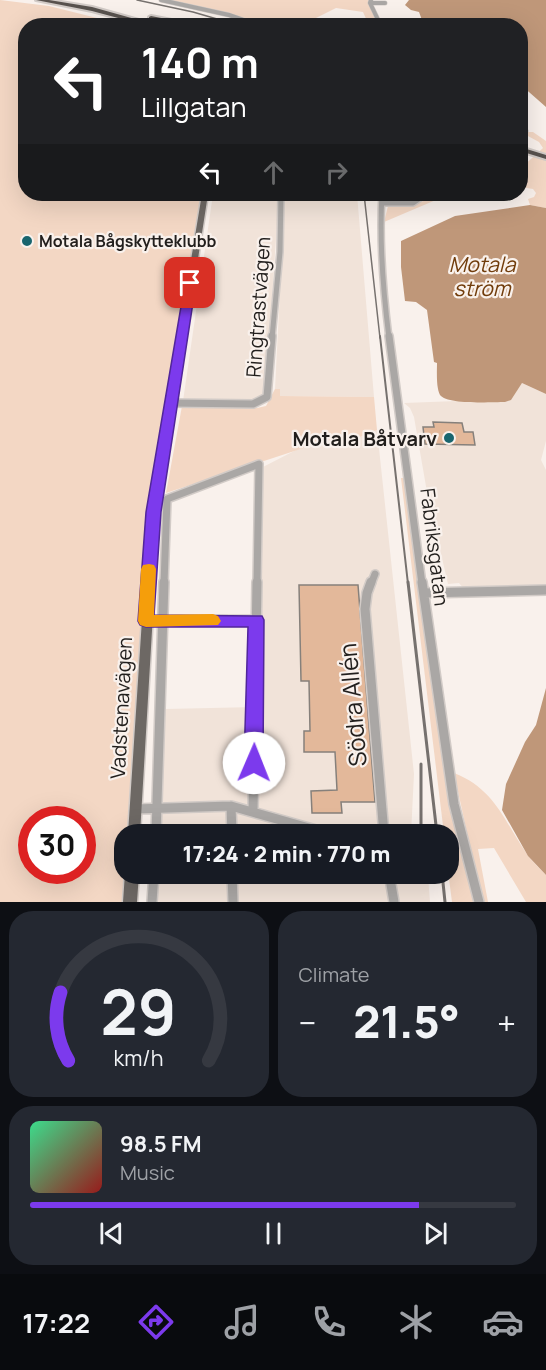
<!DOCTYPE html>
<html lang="en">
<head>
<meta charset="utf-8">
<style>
	:root { --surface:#171b24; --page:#242831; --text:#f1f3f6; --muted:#9ea1a6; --line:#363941; --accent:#7c3aed }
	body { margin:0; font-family:Manrope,sans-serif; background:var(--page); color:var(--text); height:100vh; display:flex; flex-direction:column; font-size:22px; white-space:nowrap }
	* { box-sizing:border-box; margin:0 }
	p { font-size:20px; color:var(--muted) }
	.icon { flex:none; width:33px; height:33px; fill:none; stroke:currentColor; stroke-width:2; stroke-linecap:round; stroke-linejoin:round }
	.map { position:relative; height:902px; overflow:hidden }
	.side { display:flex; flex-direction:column; gap:9px; padding:9px; background:#0d0f14; flex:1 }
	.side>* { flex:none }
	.guide { position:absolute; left:18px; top:18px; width:510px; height:183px; border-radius:24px; box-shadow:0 6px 24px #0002; background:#202124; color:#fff; overflow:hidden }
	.speed { position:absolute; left:18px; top:806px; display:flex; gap:12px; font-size:30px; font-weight:700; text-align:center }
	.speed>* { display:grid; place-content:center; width:78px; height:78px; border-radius:50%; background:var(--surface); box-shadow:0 6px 24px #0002; line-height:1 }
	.speed .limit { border:9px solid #d22; background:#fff; color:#111 }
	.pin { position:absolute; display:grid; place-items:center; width:51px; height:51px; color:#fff; margin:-26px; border-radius:12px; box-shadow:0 3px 9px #0006 }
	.me { position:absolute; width:66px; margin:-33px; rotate:1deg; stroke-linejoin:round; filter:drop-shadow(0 0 4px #0008) }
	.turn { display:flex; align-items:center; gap:21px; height:126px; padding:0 24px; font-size:27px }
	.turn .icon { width:78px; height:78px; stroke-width:2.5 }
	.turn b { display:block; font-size:42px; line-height:51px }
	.lanes { display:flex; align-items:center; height:57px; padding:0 24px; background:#0003; justify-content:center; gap:30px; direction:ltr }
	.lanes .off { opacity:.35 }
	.big { font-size:45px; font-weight:800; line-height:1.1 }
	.side .widget { flex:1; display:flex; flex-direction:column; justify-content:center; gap:9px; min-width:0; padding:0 21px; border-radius:24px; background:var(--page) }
	.side .dial { align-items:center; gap:0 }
	.dial svg { height:156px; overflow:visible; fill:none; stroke:var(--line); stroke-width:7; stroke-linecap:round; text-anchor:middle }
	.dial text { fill:var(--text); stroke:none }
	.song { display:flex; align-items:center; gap:18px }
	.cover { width:72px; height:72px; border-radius:9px; background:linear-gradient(135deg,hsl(150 70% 55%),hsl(0 70% 35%)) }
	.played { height:6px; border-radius:3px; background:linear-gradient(90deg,var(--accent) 80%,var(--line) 80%) }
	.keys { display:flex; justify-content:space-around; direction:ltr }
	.heat { display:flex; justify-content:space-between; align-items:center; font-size:33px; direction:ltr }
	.side .tiles { flex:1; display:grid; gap:9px; grid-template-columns:1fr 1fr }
	.widget:last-child { grid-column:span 2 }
	.trip { position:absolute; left:114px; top:824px; width:345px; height:60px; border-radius:24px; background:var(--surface); box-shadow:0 6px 24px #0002; font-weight:800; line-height:60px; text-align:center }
	.tab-bar { display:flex; height:96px; justify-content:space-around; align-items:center; background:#090b0e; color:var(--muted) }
	.tab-bar .icon { width:42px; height:42px }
	.tab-bar .on { color:var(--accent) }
	.tab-bar b { font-size:27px; color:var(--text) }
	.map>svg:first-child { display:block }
</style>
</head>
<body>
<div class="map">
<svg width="546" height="902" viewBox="0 0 546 902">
	<rect width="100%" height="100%" fill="#f9f1ec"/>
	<path fill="#f1e3d9" d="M 285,194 L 357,194 L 374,397 L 280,396 L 280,389 L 275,389 Z
		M 279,195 L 266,387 L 263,396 L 253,402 L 183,401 L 212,201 Z
		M 522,383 L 546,394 L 546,441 L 541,460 L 546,470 L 546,588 L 465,590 L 459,583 L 448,584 L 428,498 L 414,417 L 410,408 L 404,403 L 511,399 Z
		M 377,430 L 414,774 L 411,834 L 159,834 L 165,709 L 260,707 L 263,467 L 298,449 L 328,440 L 360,437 Z
		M 158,873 L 410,873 L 428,876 L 430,902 L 157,902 Z"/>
	<path fill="#f3d7c4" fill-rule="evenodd" d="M 0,0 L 49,6 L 125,25 L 26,26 L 26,194 L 201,194 L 148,515 L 127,834 L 124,834 L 123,902 L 0,902 ZM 32,819 L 82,819 L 82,870 L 32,870 Z
		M 170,0 L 370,0 L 380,25 L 369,25 L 363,12 L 336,8 L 314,19 L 265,25 L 230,14 Z
		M 526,132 L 533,132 L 546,141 L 546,208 L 530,205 L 528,199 L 534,197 L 536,193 L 533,189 L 521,187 L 521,168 L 543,148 L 539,142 L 526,135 Z
		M 431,194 L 450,194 L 384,222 L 388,206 L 416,204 L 428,199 Z
		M 275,389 L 280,389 L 280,396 L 374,397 L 377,430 L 360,437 L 328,440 L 166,493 L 182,406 L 257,408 L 266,406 Z
		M 401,478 L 406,478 L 448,794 C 455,830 467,865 474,902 L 452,902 L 448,871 L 448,834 L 444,834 Z
		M 454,773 C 495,789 504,821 527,854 C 532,862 540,868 546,875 L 546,902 L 526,902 L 494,848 L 478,849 L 488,902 L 482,902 Z"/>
	<path fill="#bf9779" d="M 409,0 L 546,0 L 546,107 L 521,85 L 520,26 L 418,25 L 422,20 L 419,12 L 411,10 L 405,5 Z
		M 530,205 L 546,208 L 546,394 L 522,383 L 511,400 L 505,402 C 492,402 447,405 440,395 C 436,387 437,372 437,363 L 434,362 L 427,310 L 416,302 L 405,301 L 401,267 L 401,241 L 455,216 Z
		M 546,688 L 546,875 L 528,856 L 502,810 L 506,784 L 525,742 L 536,725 Z"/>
	<path fill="#e3b89a" stroke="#86807b" stroke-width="1.5" d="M 433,422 L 462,423 L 464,432 L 473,432 L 475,445 L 425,444 L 423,427 L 434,427 Z
		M 299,585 L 358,585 L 375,802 L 341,802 L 342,813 L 312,813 L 311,791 L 337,790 L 335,752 L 304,752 L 304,731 L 310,731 L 309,681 L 301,681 Z"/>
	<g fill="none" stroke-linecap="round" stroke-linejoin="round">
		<g stroke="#d2cbc7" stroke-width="5">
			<path id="minor-far3" d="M 161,0 L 229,15 L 261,26
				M 371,0 L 370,3 L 381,26
				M 370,3 L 385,3
				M 520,124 L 526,131"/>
		</g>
		<g stroke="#d2cbc7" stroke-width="8">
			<path id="minor-far2" d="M 382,194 C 379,242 383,290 389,338
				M 383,203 L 413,203 L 426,194
				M 272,338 L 280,252 L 281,194"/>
		</g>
		<g stroke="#d2cbc7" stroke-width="10">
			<path id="minor-far1" d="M 389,336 L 422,584
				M 171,403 L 253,404 L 267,397 L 272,336
				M 164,584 L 167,499 L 259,464 L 257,584
				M 371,584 L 375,574"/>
		</g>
		<g stroke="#d2cbc7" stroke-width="12">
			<path id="minor" d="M 371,582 L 367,593 L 365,609 L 384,834
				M 422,582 L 454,804 L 479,902
				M 424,593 L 546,590
				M 146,621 L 256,620
				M 231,806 L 232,834
				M 135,809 L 231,806 L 330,834
				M 253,811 L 257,582
				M 156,834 L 164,582
				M 232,873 L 233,902
				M 389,873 L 394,902
				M 152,902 L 154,873"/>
		</g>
		<g stroke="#d2cbc7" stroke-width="3">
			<path id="major" d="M 202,194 L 208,194 L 159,512 L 140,834 L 128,834 L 149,512 Z
				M 125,873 L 139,873 L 137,902 L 123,902 Z"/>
		</g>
		<g stroke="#d2cbc7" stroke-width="4">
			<path id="highway" d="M 36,0 L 49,0 L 92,7 L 160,26 L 148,26 L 92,11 Z
				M 151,16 L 192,24 L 195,26 L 181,26 L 149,19 L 149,17 Z
				M 520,147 L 546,155 L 546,159 L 520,151 Z"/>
		</g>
		<use href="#minor-far3" stroke="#aaa7a5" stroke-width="4"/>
		<use href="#minor-far2" stroke="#aaa7a5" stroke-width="5"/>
		<use href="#minor-far1" stroke="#aaa7a5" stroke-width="7"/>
		<use href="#minor" stroke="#aaa7a5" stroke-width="9"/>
		<use href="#major" fill="#6d6864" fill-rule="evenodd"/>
		<use href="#highway" fill="#58524e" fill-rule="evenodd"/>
		<path stroke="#76716e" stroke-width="1.5" d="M 137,0 L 193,12 L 241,26
			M 364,194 L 380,338"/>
		<path stroke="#76716e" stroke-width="2" d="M 380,336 L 408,584"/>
		<path stroke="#76716e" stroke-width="3" d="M 408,582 L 437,834
			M 421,764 L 421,834
			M 442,873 L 445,902"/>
	</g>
	<path fill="#7c3aed" stroke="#51269a" stroke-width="1.5" d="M 190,280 L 196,283 L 161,512 L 154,615 L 262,616 L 264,620 L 263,763 L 260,769 L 254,771 L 247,769 L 244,763 L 248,627 L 146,627 L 140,625 L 138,621 L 146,512 L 185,283 Z"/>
	<path fill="#f59e0b" d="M 149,564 L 154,565 L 156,569 L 154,615 L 213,614 L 218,616 L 221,621 L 218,625 L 146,627 L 140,625 L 138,621 L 141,569 L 143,565 Z"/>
	<g fill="#19656e" stroke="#f9f1ec" stroke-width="2">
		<circle cx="27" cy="241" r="6"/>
		<circle cx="449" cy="438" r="6"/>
	</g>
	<g text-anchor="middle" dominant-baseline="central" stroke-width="4.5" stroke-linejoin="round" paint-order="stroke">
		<g font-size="16" font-weight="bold" fill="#221f1d" stroke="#f9f1ec" text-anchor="start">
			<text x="39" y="241">Motala Bågskytteklubb</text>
		</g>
		<g font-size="20" fill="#221f1d" stroke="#f9f1ec">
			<text transform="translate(258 307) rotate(-86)">Ringtrastvägen</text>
			<text transform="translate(435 547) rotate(83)">Fabriksgatan</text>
			<text transform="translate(121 708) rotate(-87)">Vadstenavägen</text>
		</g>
		<g font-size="20" font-weight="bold" fill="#221f1d" stroke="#f9f1ec" text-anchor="end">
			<text x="437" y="438">Motala Båtvarv</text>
		</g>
		<g font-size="21" font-style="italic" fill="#713c0b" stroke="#f9f1ec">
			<text x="482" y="264">Motala<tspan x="482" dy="24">ström</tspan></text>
		</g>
		<g font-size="24" fill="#221f1d" stroke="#f9f1ec">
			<text transform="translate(352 705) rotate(-95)">Södra Allén</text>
		</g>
	</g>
</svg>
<div class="speed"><div class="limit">30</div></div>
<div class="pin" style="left:190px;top:283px;background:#d93025"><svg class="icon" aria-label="arrive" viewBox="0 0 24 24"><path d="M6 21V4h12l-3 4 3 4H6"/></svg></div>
<svg class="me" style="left:254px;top:763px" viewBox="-20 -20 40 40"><circle r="19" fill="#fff"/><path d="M0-13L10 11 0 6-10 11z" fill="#7c3aed"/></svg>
<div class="trip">17:24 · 2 min · 770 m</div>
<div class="guide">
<div class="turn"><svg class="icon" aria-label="left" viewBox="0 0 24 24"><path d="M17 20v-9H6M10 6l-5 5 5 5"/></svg><div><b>140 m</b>Lillgatan</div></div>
<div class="lanes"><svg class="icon" aria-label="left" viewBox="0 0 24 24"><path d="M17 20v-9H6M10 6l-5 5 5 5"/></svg><svg class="icon off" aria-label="ahead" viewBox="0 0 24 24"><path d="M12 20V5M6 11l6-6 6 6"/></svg><svg class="icon off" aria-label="right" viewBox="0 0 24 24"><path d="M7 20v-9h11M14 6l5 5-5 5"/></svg></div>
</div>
</div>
<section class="side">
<div class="tiles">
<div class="widget dial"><svg viewBox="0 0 100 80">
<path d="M14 69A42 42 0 1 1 86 69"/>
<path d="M14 69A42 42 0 0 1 10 34" stroke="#7c3aed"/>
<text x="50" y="56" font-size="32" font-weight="700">29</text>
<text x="50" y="72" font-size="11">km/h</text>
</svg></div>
<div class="widget"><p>Climate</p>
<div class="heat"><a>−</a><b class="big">21.5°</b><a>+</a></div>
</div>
<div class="widget">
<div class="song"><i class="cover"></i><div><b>98.5 FM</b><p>Music</p></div></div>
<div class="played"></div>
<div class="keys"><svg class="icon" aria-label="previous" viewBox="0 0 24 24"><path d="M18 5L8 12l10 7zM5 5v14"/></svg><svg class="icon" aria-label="pause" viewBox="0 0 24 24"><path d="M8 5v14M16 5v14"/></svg><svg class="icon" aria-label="next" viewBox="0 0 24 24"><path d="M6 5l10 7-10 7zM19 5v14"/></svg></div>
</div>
</div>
</section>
<nav class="tab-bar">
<b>17:22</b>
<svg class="icon on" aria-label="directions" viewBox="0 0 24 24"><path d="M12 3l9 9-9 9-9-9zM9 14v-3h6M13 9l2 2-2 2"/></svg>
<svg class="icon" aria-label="music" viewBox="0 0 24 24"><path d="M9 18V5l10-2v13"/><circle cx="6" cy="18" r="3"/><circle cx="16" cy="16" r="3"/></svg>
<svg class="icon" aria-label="phone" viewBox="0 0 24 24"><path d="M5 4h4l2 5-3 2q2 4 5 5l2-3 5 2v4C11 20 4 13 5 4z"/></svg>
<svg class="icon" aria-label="climate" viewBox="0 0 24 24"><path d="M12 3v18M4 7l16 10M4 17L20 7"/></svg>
<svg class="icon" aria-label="car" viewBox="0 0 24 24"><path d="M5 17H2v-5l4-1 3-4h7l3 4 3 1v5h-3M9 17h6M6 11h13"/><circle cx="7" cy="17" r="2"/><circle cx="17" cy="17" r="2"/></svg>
</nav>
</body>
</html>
